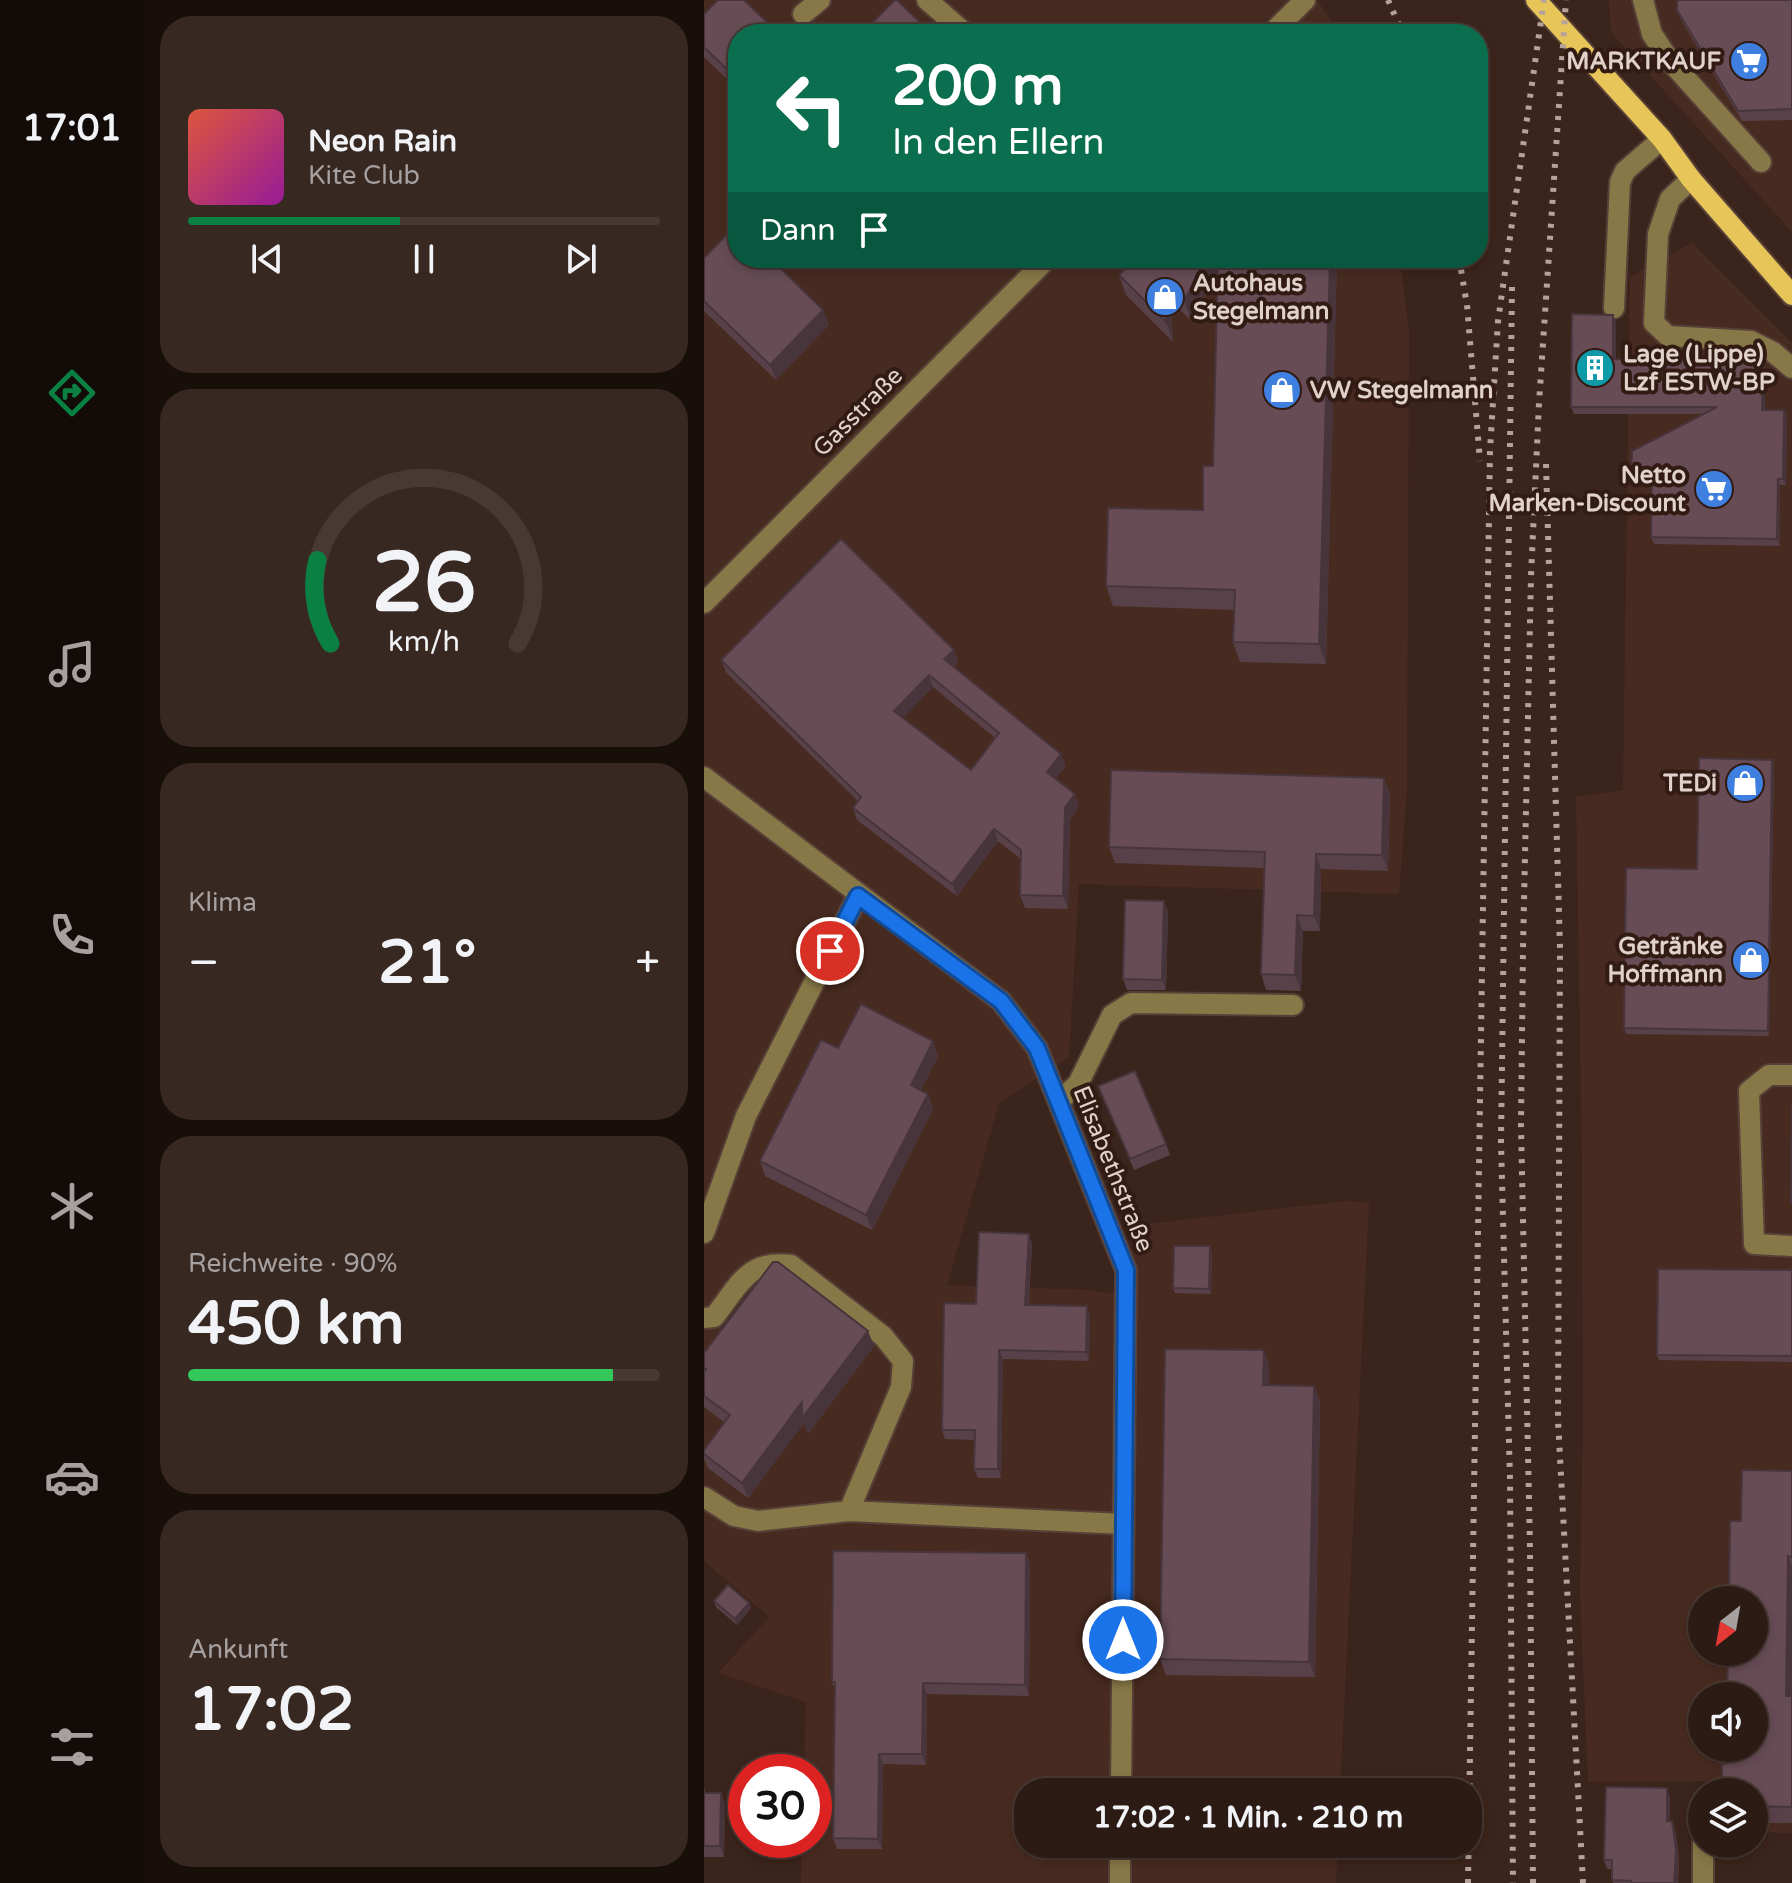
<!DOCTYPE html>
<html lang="de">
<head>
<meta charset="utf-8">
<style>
	:root { --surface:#2c1b14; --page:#382822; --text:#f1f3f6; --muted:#a6a1a0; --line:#483934; --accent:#0b8043 }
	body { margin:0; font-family:"Varela Round",sans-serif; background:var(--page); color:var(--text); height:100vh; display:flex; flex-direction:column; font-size:30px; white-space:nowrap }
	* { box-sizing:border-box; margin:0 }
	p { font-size:26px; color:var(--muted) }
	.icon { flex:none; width:44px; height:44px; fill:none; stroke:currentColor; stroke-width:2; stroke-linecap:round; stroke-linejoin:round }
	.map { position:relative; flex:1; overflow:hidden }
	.sheet { display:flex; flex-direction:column; gap:16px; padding:16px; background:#180f0b; width:560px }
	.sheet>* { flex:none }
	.top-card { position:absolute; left:24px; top:24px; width:760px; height:244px; border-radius:32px; box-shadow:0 4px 12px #0003,0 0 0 2px var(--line); background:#0b6e4f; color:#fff; overflow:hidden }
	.needle { width:52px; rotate:211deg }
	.tools { position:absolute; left:984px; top:1586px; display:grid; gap:16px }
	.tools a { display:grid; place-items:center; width:80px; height:80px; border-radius:50%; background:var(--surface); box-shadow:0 4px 12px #0003,0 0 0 2px var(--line); font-size:40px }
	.speed { position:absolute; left:24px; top:1754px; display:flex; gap:16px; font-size:40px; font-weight:700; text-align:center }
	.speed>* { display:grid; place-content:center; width:104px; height:104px; border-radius:50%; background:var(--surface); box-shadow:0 4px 12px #0003,0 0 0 2px var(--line); line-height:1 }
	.speed .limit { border:12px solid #d22; background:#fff; color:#111 }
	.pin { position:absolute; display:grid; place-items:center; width:68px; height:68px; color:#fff; margin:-34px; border:4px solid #fff; border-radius:50%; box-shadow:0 2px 8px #0007 }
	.me { position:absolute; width:88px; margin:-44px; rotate:0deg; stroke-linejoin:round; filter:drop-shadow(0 0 6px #0008) }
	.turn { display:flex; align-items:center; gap:28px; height:168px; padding:0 32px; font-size:36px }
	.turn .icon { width:104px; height:104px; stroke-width:2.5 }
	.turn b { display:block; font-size:56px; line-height:68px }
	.then { display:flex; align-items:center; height:76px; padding:0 32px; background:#0003; gap:16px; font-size:30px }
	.big { font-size:60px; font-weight:800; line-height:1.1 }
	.sheet .tile { flex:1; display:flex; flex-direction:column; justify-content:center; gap:12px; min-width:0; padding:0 28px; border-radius:32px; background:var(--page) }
	.sheet .dial { align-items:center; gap:0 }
	.dial svg { height:208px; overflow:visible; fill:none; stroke:var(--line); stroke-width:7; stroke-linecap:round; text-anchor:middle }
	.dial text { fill:var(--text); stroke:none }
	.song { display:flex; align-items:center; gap:24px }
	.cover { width:96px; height:96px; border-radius:12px; background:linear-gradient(135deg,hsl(10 70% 55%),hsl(300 70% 35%)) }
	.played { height:8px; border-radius:4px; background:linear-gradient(90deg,var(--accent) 45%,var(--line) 45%) }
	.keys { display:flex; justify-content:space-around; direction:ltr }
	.heat { display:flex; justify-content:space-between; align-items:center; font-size:44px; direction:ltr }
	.charge { height:12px; border-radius:6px; background:linear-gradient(90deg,#34c759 90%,var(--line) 0) }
	.trip { position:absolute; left:310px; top:1778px; width:468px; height:80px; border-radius:32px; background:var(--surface); box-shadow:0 4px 12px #0003,0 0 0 2px var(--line); font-weight:800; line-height:80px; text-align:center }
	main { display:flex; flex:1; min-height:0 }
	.tabs { display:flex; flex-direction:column; width:144px; justify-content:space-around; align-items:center; background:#120b08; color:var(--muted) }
	.tabs .icon { width:56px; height:56px }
	.tabs .active { color:var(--accent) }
	.tabs b { font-size:36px; color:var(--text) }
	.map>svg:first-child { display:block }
</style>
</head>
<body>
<main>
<nav class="tabs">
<b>17:01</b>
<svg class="icon active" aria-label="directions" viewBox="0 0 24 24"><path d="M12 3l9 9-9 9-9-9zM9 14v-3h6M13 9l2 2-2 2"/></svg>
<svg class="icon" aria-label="music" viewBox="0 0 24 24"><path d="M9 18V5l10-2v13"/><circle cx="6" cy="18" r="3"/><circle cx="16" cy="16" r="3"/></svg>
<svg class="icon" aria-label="phone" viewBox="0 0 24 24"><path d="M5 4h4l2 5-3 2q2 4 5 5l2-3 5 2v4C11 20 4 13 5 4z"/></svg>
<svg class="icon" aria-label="climate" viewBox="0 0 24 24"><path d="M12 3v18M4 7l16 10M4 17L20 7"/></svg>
<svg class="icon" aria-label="car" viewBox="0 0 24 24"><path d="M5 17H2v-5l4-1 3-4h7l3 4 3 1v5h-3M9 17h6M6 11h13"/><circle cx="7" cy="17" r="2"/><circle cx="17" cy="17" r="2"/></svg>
<svg class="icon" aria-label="filters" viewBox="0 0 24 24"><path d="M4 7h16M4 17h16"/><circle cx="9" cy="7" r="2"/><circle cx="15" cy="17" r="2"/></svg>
</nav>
<section class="sheet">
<div class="tile">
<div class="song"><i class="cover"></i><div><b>Neon Rain</b><p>Kite Club</p></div></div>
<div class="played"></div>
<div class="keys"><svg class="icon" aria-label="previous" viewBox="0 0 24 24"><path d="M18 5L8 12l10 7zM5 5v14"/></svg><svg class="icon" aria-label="pause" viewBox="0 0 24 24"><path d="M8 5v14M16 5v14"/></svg><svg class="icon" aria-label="next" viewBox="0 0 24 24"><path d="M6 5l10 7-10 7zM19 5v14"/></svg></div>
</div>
<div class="tile dial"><svg viewBox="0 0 100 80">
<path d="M14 69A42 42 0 1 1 86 69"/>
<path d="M14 69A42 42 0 0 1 9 37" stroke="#0b8043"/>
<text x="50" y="56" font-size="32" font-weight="700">26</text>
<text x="50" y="72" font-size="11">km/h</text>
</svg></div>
<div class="tile"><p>Klima</p>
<div class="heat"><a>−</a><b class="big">21°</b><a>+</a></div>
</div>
<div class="tile"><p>Reichweite · 90%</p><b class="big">450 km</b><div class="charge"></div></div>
<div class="tile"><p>Ankunft</p><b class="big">17:02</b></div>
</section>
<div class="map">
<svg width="1088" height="1883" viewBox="0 0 1088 1883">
	<rect width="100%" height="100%" fill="#3b241b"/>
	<path fill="#482b20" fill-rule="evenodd" d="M 0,0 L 613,0 L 636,34 L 34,34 L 34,258 L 696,258 L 705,333 L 703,788 L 695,894 L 375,884 L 365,1057 L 295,1103 L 243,1285 L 386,1290 L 433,1297 L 425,1226 L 643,1201 L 665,1203 L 636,1792 L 324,1792 L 324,1844 L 634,1844 L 632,1883 L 97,1883 L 98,1840 L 110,1840 L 110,1772 L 100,1772 L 102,1702 L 14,1673 L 65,1617 L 0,1561 Z
		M 905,0 L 1088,0 L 1088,232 L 907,32 Z
		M 988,243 L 1088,343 L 1088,1833 L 1050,1832 L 1050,1792 L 1013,1792 L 1012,1781 L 884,1782 L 876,1593 L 879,1427 L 878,1161 L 872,797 L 919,790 L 926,277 ZM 998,1600 L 1050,1600 L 1050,1652 L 998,1652 ZM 998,1696 L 1050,1696 L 1050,1748 L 998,1748 Z"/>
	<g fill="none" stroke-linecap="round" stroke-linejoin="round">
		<g stroke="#564037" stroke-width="24">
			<path id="minor" d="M 223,0 L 262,34
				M 939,0 L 948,34 L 966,61 L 1057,162
				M 99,14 L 116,0
				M 567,34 L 601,0
				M 987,179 L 966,199 L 954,234 L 950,323 L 964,336 L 1047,341 L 1069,352 L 1088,368
				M 910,308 L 916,182 L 921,171 L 958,139
				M 0,603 L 344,258
				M 0,777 L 297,1001 L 333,1048 L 422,1270 L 417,1792
				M 1088,1075 L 1065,1075 L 1045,1091 L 1050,1244 L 1088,1246
				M 355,1101 L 374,1084 L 408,1015 L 427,1003 L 589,1005
				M 0,1233 L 42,1116 L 154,896
				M 0,1318 L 10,1317 C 35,1286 43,1259 87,1265 L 179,1336 L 199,1361 L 197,1387 L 145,1511
				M 0,1497 L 30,1516 L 54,1521 L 145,1511 L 420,1524
				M 416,1883 L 416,1844
				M 999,1883 L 999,1844"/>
		</g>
		<g stroke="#564037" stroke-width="24">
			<path id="major" d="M 832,0 L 958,139 L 987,179 L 1088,295"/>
		</g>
		<use href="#minor" stroke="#887847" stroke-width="20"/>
		<use href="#major" stroke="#e8c558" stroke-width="20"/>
		<path stroke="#b4a29b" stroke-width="6" stroke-dasharray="4 8" stroke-linecap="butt" d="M 684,0 L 699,34
			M 755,258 L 763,305 L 776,461
			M 808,287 L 797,1143 L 806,1480 L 809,1883
			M 842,464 L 856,948 L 854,1420 L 879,1883
			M 764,1883 L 786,450 L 794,321 L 840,0
			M 829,1883 L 826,1548 L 817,1126 L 819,949 L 827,576 L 835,403 L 862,0"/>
	</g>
	<path fill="#59414a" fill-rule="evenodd" d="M 1088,0 L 1088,120 L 1038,121 L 977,20 L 973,10 Z
		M 0,14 L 34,34 L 34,90 L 0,57 Z
		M 0,258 L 119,310 L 125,325 L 72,380 L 0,311 Z
		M 633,258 L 622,664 L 536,662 L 529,642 L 530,610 L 409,606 L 402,586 L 499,510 L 509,466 L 514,275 L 487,320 L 467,302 L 469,342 L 422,295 L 415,275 L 499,265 Z
		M 912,322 L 912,359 L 1059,361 L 1061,368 L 1061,410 L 1080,410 L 1083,417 L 1082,485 L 1076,485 L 1076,546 L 950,544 L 947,537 L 948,485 L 930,485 L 927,478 L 999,414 L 870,414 L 867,407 Z
		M 250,650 L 254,662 L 249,667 L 357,754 L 362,766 L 351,779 L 375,806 L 366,819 L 364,909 L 321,908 L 316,895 L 317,859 L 294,841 L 253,896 L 153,820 L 149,808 L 154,801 L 22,672 L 17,660 ZM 229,687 L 291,738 L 267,770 L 199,718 Z
		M 1068,760 L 1070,765 L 1065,1036 L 922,1034 L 920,1028 L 993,869 Z
		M 680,778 L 686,794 L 684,871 L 617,869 L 616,931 L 599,931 L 597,991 L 562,990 L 557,974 L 560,868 L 411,863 L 405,847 Z
		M 460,901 L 464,912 L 462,990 L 423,990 L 419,979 Z
		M 229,1041 L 234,1056 L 217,1090 L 224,1094 L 229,1109 L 168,1230 L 61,1176 L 56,1161 L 134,1048 Z
		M 394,1086 L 462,1144 L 466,1155 L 430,1170 Z
		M 328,1243 L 325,1305 L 386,1316 L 385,1361 L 299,1359 L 297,1478 L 274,1478 L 270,1469 L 271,1440 L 241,1439 L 238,1430 L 272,1304 Z
		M 508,1252 L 507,1294 L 471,1293 L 469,1288 Z
		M 1088,1270 L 1088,1362 L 955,1360 L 953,1355 Z
		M 170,1346 L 104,1434 L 100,1423 L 44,1498 L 4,1468 L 0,1458 L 0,1450 L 20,1422 L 0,1407 L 0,1353 Z
		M 560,1350 L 565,1365 L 565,1385 L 610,1386 L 616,1402 L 611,1677 L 462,1675 L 456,1659 Z
		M 1088,1471 L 1088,1823 L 1050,1823 L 1050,1792 L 1022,1764 L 1037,1521 Z
		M 322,1553 L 326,1564 L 325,1696 L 223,1694 L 222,1765 L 179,1764 L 178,1849 L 133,1849 L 129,1838 L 131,1690 L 128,1682 Z
		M 10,1601 L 47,1608 L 33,1625 L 12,1607 Z
		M 0,1786 L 1,1793 L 17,1793 L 21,1804 L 20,1857 L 0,1857 Z
		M 966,1797 L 966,1821 L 971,1830 L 975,1858 L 974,1883 L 909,1883 L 908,1869 L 903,1869 L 900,1860 Z"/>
	<path fill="#48353c" d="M 505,258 L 521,258 L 522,261 L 487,320 L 480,300 Z
		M 626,258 L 633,258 L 622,664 L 615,644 Z
		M 460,282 L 467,302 L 469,342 L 462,322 Z
		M 119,310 L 125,325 L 72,380 L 66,365 Z
		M 909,315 L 912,322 L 912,366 L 909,359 Z
		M 1059,361 L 1061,368 L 1061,417 L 1058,410 Z
		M 1080,410 L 1083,417 L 1082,485 L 1079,479 Z
		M 1074,479 L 1076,485 L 1076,546 L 1073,539 Z
		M 250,650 L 254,662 L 245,672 L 240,659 Z
		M 225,675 L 229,687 L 194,723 L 190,711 Z
		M 357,754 L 362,766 L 347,784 L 343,772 Z
		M 1068,760 L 1070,765 L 1065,1036 L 1064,1031 Z
		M 680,778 L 686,794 L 684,871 L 678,855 Z
		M 371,794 L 375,806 L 366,819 L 364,909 L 359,896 L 361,807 Z
		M 290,829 L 294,841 L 253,896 L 248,884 Z
		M 612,854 L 617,869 L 616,931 L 610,916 Z
		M 460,901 L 464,912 L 462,990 L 458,980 Z
		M 593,915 L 599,931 L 597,991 L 591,975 Z
		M 229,1041 L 234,1056 L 212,1100 L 207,1085 Z
		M 224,1094 L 229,1109 L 168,1230 L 162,1215 Z
		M 325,1234 L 328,1243 L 324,1314 L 321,1305 Z
		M 506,1246 L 508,1252 L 507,1294 L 505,1289 Z
		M 383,1306 L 386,1316 L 385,1361 L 382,1352 Z
		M 164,1331 L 170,1346 L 104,1434 L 100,1423 L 44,1498 L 38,1483 L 98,1402 Z
		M 295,1350 L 299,1359 L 297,1478 L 294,1469 Z
		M 560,1350 L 565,1365 L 565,1401 L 559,1385 Z
		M 610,1386 L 616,1402 L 611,1677 L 605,1662 Z
		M 322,1553 L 326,1564 L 325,1696 L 321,1685 Z
		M 1084,1556 L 1088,1567 L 1088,1711 L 1082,1696 Z
		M 45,1603 L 47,1608 L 33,1625 L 31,1619 Z
		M 219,1683 L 223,1694 L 222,1765 L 218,1754 Z
		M 175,1754 L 179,1764 L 178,1849 L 174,1839 Z
		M 963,1788 L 966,1797 L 966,1830 L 963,1821 Z
		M 17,1793 L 21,1804 L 20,1857 L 16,1846 Z
		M 968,1821 L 971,1830 L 975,1858 L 974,1883 L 970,1883 Z"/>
	<path fill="#674c56" stroke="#48353c" stroke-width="2" fill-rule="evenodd" d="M 14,0 L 40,0 L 75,34 L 34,34 L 34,80 L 0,47 L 0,14 Z
		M 191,0 L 193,0 L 228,34 L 157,34 Z
		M 973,0 L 1088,0 L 1088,109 L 1034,111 L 973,10 Z
		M 32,225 L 34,227 L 34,258 L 66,258 L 119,310 L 66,365 L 0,301 L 0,258 Z
		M 431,258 L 491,258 L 499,265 L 499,258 L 505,258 L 480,300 L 460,282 L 462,322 L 415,275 Z
		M 514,258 L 626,258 L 615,644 L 529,642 L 531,590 L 402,586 L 404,508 L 499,510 L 499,466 L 509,466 Z
		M 868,314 L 909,315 L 909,359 L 1059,361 L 1058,410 L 1080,410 L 1079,479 L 1074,479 L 1073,539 L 947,537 L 948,478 L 927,478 L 928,451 L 1013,407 L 867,407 Z
		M 137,539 L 250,650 L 240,659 L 357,754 L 343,772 L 371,794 L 361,807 L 359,896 L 316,895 L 317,850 L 290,829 L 248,884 L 149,808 L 157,797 L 17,660 ZM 225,675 L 295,733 L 267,770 L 190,711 Z
		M 995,758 L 1068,760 L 1064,1031 L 920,1028 L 922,868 L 993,869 Z
		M 407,770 L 680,778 L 678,855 L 612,854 L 610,916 L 593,915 L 591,975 L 557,974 L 561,852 L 405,847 Z
		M 421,900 L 460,901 L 458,980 L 419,979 Z
		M 157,1004 L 229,1041 L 207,1085 L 224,1094 L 162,1215 L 56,1161 L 117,1040 L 134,1048 Z
		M 431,1071 L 462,1144 L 426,1159 L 394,1086 Z
		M 1088,1106 L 1088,1204 L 1087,1204 Z
		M 275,1232 L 325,1234 L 321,1305 L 383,1306 L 382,1352 L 295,1350 L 294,1469 L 270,1469 L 271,1430 L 238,1430 L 240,1303 L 272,1304 Z
		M 470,1246 L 506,1246 L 505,1289 L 469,1288 Z
		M 69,1262 L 74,1262 L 164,1331 L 98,1418 L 98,1402 L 38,1483 L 0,1454 L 0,1450 L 26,1415 L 0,1396 L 0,1372 L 2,1369 L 0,1368 L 0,1353 Z
		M 954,1269 L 1088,1270 L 1088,1356 L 953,1355 Z
		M 461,1349 L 560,1350 L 559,1385 L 610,1386 L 605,1662 L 456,1659 Z
		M 1038,1470 L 1088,1471 L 1088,1557 L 1084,1556 L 1082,1696 L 1088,1696 L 1088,1807 L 1050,1806 L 1050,1792 L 1018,1792 L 1018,1764 L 1022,1764 L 1023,1748 L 1050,1748 L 1050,1696 L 1023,1696 L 1024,1652 L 1050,1652 L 1050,1600 L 1025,1600 L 1026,1521 L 1037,1521 Z
		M 129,1551 L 322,1553 L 321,1685 L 219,1683 L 218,1754 L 175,1754 L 174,1839 L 129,1838 L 131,1682 L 128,1682 Z
		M 24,1585 L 45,1603 L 31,1619 L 10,1601 Z
		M 902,1787 L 963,1788 L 963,1821 L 968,1821 L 972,1849 L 970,1883 L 927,1883 L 927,1881 L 908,1880 L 908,1860 L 900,1860 Z
		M 0,1793 L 17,1793 L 16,1846 L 0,1846 Z"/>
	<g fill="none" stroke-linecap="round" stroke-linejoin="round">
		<g stroke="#114b97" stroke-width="20">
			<path id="route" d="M 126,951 L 154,896 L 297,1001 L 333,1048 L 422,1270 L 419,1640"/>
		</g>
		<use href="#route" stroke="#1a73e8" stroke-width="14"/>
	</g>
	<defs>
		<g id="supermarket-disc" transform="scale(2)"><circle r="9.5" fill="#3f7fe0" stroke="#311b12"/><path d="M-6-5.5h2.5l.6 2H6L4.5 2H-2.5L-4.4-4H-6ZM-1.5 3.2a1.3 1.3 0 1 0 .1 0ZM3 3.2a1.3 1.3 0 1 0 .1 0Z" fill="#fff"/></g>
		<g id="shop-disc" transform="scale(2)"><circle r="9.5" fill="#3f7fe0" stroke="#311b12"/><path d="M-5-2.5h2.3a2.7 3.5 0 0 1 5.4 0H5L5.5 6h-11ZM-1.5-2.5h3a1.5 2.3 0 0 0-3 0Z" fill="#fff"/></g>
		<g id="building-disc" transform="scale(2)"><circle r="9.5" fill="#0f9aa8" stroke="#311b12"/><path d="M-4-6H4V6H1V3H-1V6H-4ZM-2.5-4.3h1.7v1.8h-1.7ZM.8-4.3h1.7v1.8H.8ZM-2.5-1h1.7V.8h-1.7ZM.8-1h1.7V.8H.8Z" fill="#fff"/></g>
	</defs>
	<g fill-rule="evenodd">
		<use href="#supermarket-disc" x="1045" y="61"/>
		<use href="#shop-disc" x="461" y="297"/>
		<use href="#building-disc" x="891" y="368"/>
		<use href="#shop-disc" x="578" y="390"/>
		<use href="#supermarket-disc" x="1010" y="489"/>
		<use href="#shop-disc" x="1041" y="783"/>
		<use href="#shop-disc" x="1047" y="960"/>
	</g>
	<g text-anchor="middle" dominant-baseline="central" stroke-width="8" stroke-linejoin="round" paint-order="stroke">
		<g font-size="24" font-weight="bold" fill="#e1d1cb" stroke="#311b12" text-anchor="end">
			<text x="1017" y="61">MARKTKAUF</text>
			<text x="489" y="283" text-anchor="start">Autohaus<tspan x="489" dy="28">Stegelmann</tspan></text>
			<text x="919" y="354" text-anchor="start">Lage (Lippe)<tspan x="919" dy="28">Lzf ESTW-BP</tspan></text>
			<text x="606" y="390" text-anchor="start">VW Stegelmann</text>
			<text x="982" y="475">Netto<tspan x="982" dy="28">Marken-Discount</tspan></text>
			<text x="1013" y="783">TEDi</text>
			<text x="1019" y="946">Getränke<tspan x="1019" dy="28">Hoffmann</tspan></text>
		</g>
		<g font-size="24" fill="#e1d1cb" stroke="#311b12">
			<text transform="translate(154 412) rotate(-45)">Gasstraße</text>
			<text transform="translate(409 1169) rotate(68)">Elisabethstraße</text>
		</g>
	</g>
</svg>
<div class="tools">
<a><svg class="needle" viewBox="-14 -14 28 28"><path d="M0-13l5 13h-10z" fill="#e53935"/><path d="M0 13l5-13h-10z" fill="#a6a1a0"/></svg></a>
<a><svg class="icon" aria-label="sound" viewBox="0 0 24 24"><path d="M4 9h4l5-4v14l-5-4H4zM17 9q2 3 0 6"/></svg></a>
<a><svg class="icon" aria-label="layers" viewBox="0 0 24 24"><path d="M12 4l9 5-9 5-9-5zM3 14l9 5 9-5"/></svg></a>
</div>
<div class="speed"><div class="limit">30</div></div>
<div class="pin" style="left:126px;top:951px;background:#d93025"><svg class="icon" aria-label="arrive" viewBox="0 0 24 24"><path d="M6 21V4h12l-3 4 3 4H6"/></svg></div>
<svg class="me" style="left:419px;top:1640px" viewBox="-20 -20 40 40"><circle r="17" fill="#1a73e8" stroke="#fff" stroke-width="3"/><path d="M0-11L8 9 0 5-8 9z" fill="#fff"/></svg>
<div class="trip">17:02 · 1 Min. · 210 m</div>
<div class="top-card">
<div class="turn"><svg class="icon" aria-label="left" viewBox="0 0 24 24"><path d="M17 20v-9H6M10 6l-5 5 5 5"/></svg><div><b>200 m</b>In den Ellern</div></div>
<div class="then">Dann<svg class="icon" aria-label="arrive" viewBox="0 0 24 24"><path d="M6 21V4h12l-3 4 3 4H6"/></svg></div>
</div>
</div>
</main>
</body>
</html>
